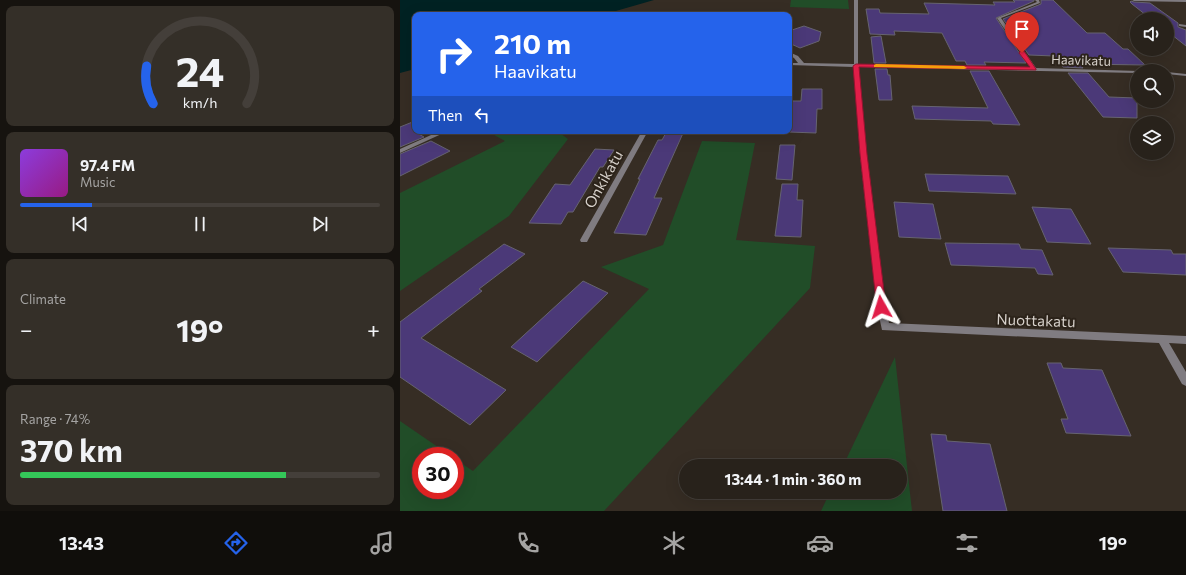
<!DOCTYPE html>
<html lang="en">
<head>
<meta charset="utf-8">
<style>
	:root { --surface:#28221b; --page:#342f28; --text:#f1f3f6; --muted:#a5a4a3; --line:#443f3a; --accent:#2563eb }
	body { margin:0; font-family:Commissioner,sans-serif; background:var(--page); color:var(--text); height:100vh; display:flex; flex-direction:column; font-size:15px; white-space:nowrap }
	* { box-sizing:border-box; margin:0 }
	p { font-size:13px; color:var(--muted) }
	.icon { flex:none; width:22px; height:22px; fill:none; stroke:currentColor; stroke-width:2; stroke-linecap:round; stroke-linejoin:round }
	.map { position:relative; flex:1; overflow:hidden }
	.details { display:flex; flex-direction:column; gap:6px; padding:6px; background:#16130f; width:400px }
	.details>* { flex:none }
	.banner { position:absolute; left:12px; top:12px; width:380px; height:122px; border-radius:8px; box-shadow:0 4px 16px #0002,0 0 0 1px var(--line); background:#2563eb; color:#fff; overflow:hidden }
	.tools { position:absolute; left:730px; top:12px; display:grid; gap:8px }
	.tools a { display:grid; place-items:center; width:44px; height:44px; border-radius:50%; background:var(--surface); box-shadow:0 4px 16px #0002,0 0 0 1px var(--line); font-size:20px }
	.speed { position:absolute; left:12px; top:447px; display:flex; gap:8px; font-size:20px; font-weight:700; text-align:center }
	.speed>* { display:grid; place-content:center; width:52px; height:52px; border-radius:50%; background:var(--surface); box-shadow:0 4px 16px #0002,0 0 0 1px var(--line); line-height:1 }
	.speed .limit { border:6px solid #d22; background:#fff; color:#111 }
	.pin { position:absolute; display:grid; place-items:center; width:34px; height:34px; color:#fff; margin:-41px -17px; border-radius:50% 50% 50% 0; rotate:-45deg; box-shadow:0 0 4px #0007 }
	.pin .icon { rotate:45deg }
	.me { position:absolute; width:44px; margin:-22px; rotate:354deg; stroke-linejoin:round; filter:drop-shadow(0 0 3px #0008) }
	.turn { display:flex; align-items:center; gap:14px; height:84px; padding:0 16px; font-size:18px }
	.turn .icon { width:52px; height:52px; stroke-width:2.5 }
	.turn b { display:block; font-size:28px; line-height:34px }
	.then { display:flex; align-items:center; height:38px; padding:0 16px; background:#0003; gap:8px; font-size:15px }
	.big { font-size:30px; font-weight:700; line-height:1.1 }
	.details .card { flex:1; display:flex; flex-direction:column; justify-content:center; gap:6px; min-width:0; padding:0 14px; border-radius:8px; background:var(--page) }
	.details .dial { align-items:center; gap:0 }
	.dial svg { height:104px; overflow:visible; fill:none; stroke:var(--line); stroke-width:7; stroke-linecap:round; text-anchor:middle }
	.dial text { fill:var(--text); stroke:none }
	.song { display:flex; align-items:center; gap:12px }
	.cover { width:48px; height:48px; border-radius:6px; background:linear-gradient(135deg,hsl(270 70% 55%),hsl(310 70% 35%)) }
	.played { height:4px; border-radius:2px; background:linear-gradient(90deg,var(--accent) 20%,var(--line) 20%) }
	.keys { display:flex; justify-content:space-around; direction:ltr }
	.heat { display:flex; justify-content:space-between; align-items:center; font-size:22px; direction:ltr }
	.charge { height:6px; border-radius:3px; background:linear-gradient(90deg,#34c759 74%,var(--line) 0) }
	.trip { position:absolute; left:279px; top:459px; width:228px; height:40px; border-radius:20px; background:var(--surface); box-shadow:0 4px 16px #0002,0 0 0 1px var(--line); font-weight:700; line-height:40px; text-align:center }
	.dock { display:flex; height:64px; justify-content:space-around; align-items:center; background:#100e0b; color:var(--muted) }
	.dock .icon { width:28px; height:28px }
	.dock .on { color:var(--accent) }
	.dock b { font-size:18px; color:var(--text) }
	main { display:flex; flex:1; min-height:0 }
	.map>svg:first-child { display:block }
</style>
</head>
<body>
<main>
<section class="details">
<div class="card dial"><svg viewBox="0 0 100 80">
<path d="M14 69A42 42 0 1 1 86 69"/>
<path d="M14 69A42 42 0 0 1 9 40" stroke="#2563eb"/>
<text x="50" y="56" font-size="32" font-weight="700">24</text>
<text x="50" y="72" font-size="11">km/h</text>
</svg></div>
<div class="card">
<div class="song"><i class="cover"></i><div><b>97.4 FM</b><p>Music</p></div></div>
<div class="played"></div>
<div class="keys"><svg class="icon" aria-label="previous" viewBox="0 0 24 24"><path d="M18 5L8 12l10 7zM5 5v14"/></svg><svg class="icon" aria-label="pause" viewBox="0 0 24 24"><path d="M8 5v14M16 5v14"/></svg><svg class="icon" aria-label="next" viewBox="0 0 24 24"><path d="M6 5l10 7-10 7zM19 5v14"/></svg></div>
</div>
<div class="card"><p>Climate</p>
<div class="heat"><a>−</a><b class="big">19°</b><a>+</a></div>
</div>
<div class="card"><p>Range · 74%</p><b class="big">370 km</b><div class="charge"></div></div>
</section>
<div class="map">
<svg width="786" height="511" viewBox="0 0 786 511">
	<rect width="100%" height="100%" fill="#362d24"/>
	<path fill="#214d28" d="M 391,0 L 448,0 L 449,9 L 390,7 Z
		M 87,131 L 157,131 L 168,139 L 109,216 L 0,291 L 0,193 L 105,141 Z
		M 302,141 L 355,143 L 336,240 L 415,246 L 410,288 L 204,511 L 0,511 L 0,421 L 51,456 L 21,456 L 21,490 L 55,490 L 55,459 L 73,471 L 249,289 L 201,267 L 263,245 Z
		M 495,357 L 512,511 L 421,511 L 430,492 L 500,492 L 500,466 L 443,466 Z"/>
	<path fill="#002223" d="M 0,0 L 254,0 L 202,15 L 15,15 L 15,69 L 0,73 Z"/>
	<path fill="#4b3978" stroke="#666370" d="M 613,0 L 634,0 L 634,1 L 596,18 L 626,63 L 584,62 L 586,65 L 567,65 L 565,61 L 556,61 L 542,33 L 494,31 L 495,35 L 470,34 L 466,9 L 479,9 L 480,13 L 529,14 L 524,3 L 595,5 L 593,2 L 615,2 Z
		M 641,0 L 653,0 L 687,33 L 705,33 L 723,49 L 728,49 L 745,65 L 680,64 L 683,68 L 663,67 L 654,56 L 629,55 L 603,19 L 641,4 Z
		M 731,1 L 734,2 L 750,3 L 778,23 L 778,27 L 786,30 L 786,46 L 767,31 L 767,19 L 751,19 L 732,4 L 730,2 Z
		M 404,26 L 421,32 L 419,41 L 400,48 L 389,43 L 389,31 Z
		M 481,36 L 486,63 L 474,63 L 471,37 Z
		M 475,69 L 487,69 L 488,75 L 490,75 L 492,100 L 479,100 Z
		M 570,71 L 589,71 L 620,125 L 593,124 L 591,121 L 515,119 L 512,106 L 588,108 Z
		M 668,73 L 688,73 L 709,97 L 737,98 L 737,118 L 703,117 Z
		M 402,89 L 422,89 L 422,109 L 417,109 L 416,133 L 389,132 L 389,101 L 401,101 Z
		M 15,121 L 15,132 L 24,137 L 0,147 L 0,127 Z
		M 267,131 L 284,131 L 254,198 L 262,198 L 246,235 L 214,233 L 240,179 L 238,179 L 258,140 L 262,140 Z
		M 31,141 L 50,151 L 0,176 L 0,154 Z
		M 380,145 L 395,145 L 392,180 L 376,179 Z
		M 195,149 L 214,150 L 203,167 L 200,167 L 173,212 L 168,212 L 161,224 L 129,223 L 155,184 L 170,185 Z
		M 525,174 L 608,176 L 616,194 L 529,191 Z
		M 382,184 L 398,184 L 397,200 L 403,200 L 401,237 L 375,236 Z
		M 494,202 L 533,204 L 541,239 L 499,237 Z
		M 632,207 L 671,209 L 691,244 L 647,242 Z
		M 545,243 L 619,244 L 621,249 L 642,250 L 653,275 L 638,274 L 635,268 L 551,265 Z
		M 104,244 L 125,254 L 79,289 L 82,291 L 21,338 L 106,390 L 70,425 L 0,377 L 0,322 Z
		M 708,248 L 771,250 L 773,254 L 786,254 L 786,275 L 723,272 Z
		M 183,281 L 208,293 L 137,362 L 111,347 Z
		M 647,363 L 661,363 L 663,368 L 702,370 L 731,436 L 666,433 L 661,419 L 668,419 Z
		M 531,434 L 546,435 L 547,441 L 590,444 L 607,511 L 543,511 Z"/>
	<g fill="none" stroke-linecap="round" stroke-linejoin="round">
		<path fill="#807c81" fill-rule="evenodd" d="M 454,0 L 458,0 L 458,64 L 631,68 L 597,18 L 637,2 L 635,0 L 639,0 L 640,3 L 601,18 L 636,68 L 739,71 L 737,71 L 737,73 L 458,67 L 466,154 L 485,307 L 489,323 L 786,336 L 786,344 L 769,343 L 786,372 L 786,386 L 782,384 L 759,343 L 482,330 L 477,307 L 460,154 L 454,67 L 389,65 L 389,63 L 398,63 L 394,58 L 389,55 L 389,52 L 398,56 L 404,63 L 454,64 Z
			M 732,0 L 786,0 L 786,2 L 734,1 Z
			M 779,24 L 786,25 L 786,27 L 779,26 Z
			M 767,72 L 786,74 L 786,76 L 767,74 Z
			M 40,131 L 48,131 L 0,153 L 0,149 Z
			M 242,131 L 248,131 L 188,240 L 187,242 L 181,242 L 180,240 Z"/>
	</g>
	<path fill="#e11d48" stroke="#92132f" d="M 620,51 L 624,51 L 636,69 L 636,70 L 459,67 L 467,154 L 486,307 L 484,310 L 477,310 L 460,154 L 453,66 L 456,64 L 630,67 L 619,53 Z"/>
	<path fill="#f59e0b" d="M 476,64 L 564,66 L 567,68 L 564,69 L 474,67 L 474,65 Z"/>
	<g text-anchor="middle" dominant-baseline="central" stroke-width="4" stroke-linejoin="round" paint-order="stroke">
		<g font-size="13" fill="#d8d2cc" stroke="#2c231a">
			<text transform="translate(681 60) rotate(2)">Haavikatu</text>
		</g>
		<g font-size="15" fill="#d8d2cc" stroke="#2c231a">
			<text transform="translate(203 179) rotate(-61)">Onkikatu</text>
			<text transform="translate(636 320) rotate(2)">Nuottakatu</text>
		</g>
	</g>
</svg>
<div class="tools">
<a><svg class="icon" aria-label="sound" viewBox="0 0 24 24"><path d="M4 9h4l5-4v14l-5-4H4zM17 9q2 3 0 6"/></svg></a>
<a><svg class="icon" aria-label="search" viewBox="0 0 24 24"><circle cx="10" cy="10" r="6"/><path d="M15 15l6 6"/></svg></a>
<a><svg class="icon" aria-label="layers" viewBox="0 0 24 24"><path d="M12 4l9 5-9 5-9-5zM3 14l9 5 9-5"/></svg></a>
</div>
<div class="speed"><div class="limit">30</div></div>
<div class="pin" style="left:622px;top:53px;background:#d93025"><svg class="icon" aria-label="arrive" viewBox="0 0 24 24"><path d="M6 21V4h12l-3 4 3 4H6"/></svg></div>
<svg class="me" style="left:481px;top:307px" viewBox="-20 -20 40 40"><path d="M0-17L14 15 0 8-14 15z" fill="#e11d48" stroke="#fff" stroke-width="4"/></svg>
<div class="trip">13:44 · 1 min · 360 m</div>
<div class="banner">
<div class="turn"><svg class="icon" aria-label="right" viewBox="0 0 24 24"><path d="M7 20v-9h11M14 6l5 5-5 5"/></svg><div><b>210 m</b>Haavikatu</div></div>
<div class="then">Then<svg class="icon" aria-label="left" viewBox="0 0 24 24"><path d="M17 20v-9H6M10 6l-5 5 5 5"/></svg></div>
</div>
</div>
</main>
<nav class="dock">
<b>13:43</b>
<svg class="icon on" aria-label="directions" viewBox="0 0 24 24"><path d="M12 3l9 9-9 9-9-9zM9 14v-3h6M13 9l2 2-2 2"/></svg>
<svg class="icon" aria-label="music" viewBox="0 0 24 24"><path d="M9 18V5l10-2v13"/><circle cx="6" cy="18" r="3"/><circle cx="16" cy="16" r="3"/></svg>
<svg class="icon" aria-label="phone" viewBox="0 0 24 24"><path d="M5 4h4l2 5-3 2q2 4 5 5l2-3 5 2v4C11 20 4 13 5 4z"/></svg>
<svg class="icon" aria-label="climate" viewBox="0 0 24 24"><path d="M12 3v18M4 7l16 10M4 17L20 7"/></svg>
<svg class="icon" aria-label="car" viewBox="0 0 24 24"><path d="M5 17H2v-5l4-1 3-4h7l3 4 3 1v5h-3M9 17h6M6 11h13"/><circle cx="7" cy="17" r="2"/><circle cx="17" cy="17" r="2"/></svg>
<svg class="icon" aria-label="filters" viewBox="0 0 24 24"><path d="M4 7h16M4 17h16"/><circle cx="9" cy="7" r="2"/><circle cx="15" cy="17" r="2"/></svg>
<b>19°</b>
</nav>
</body>
</html>
